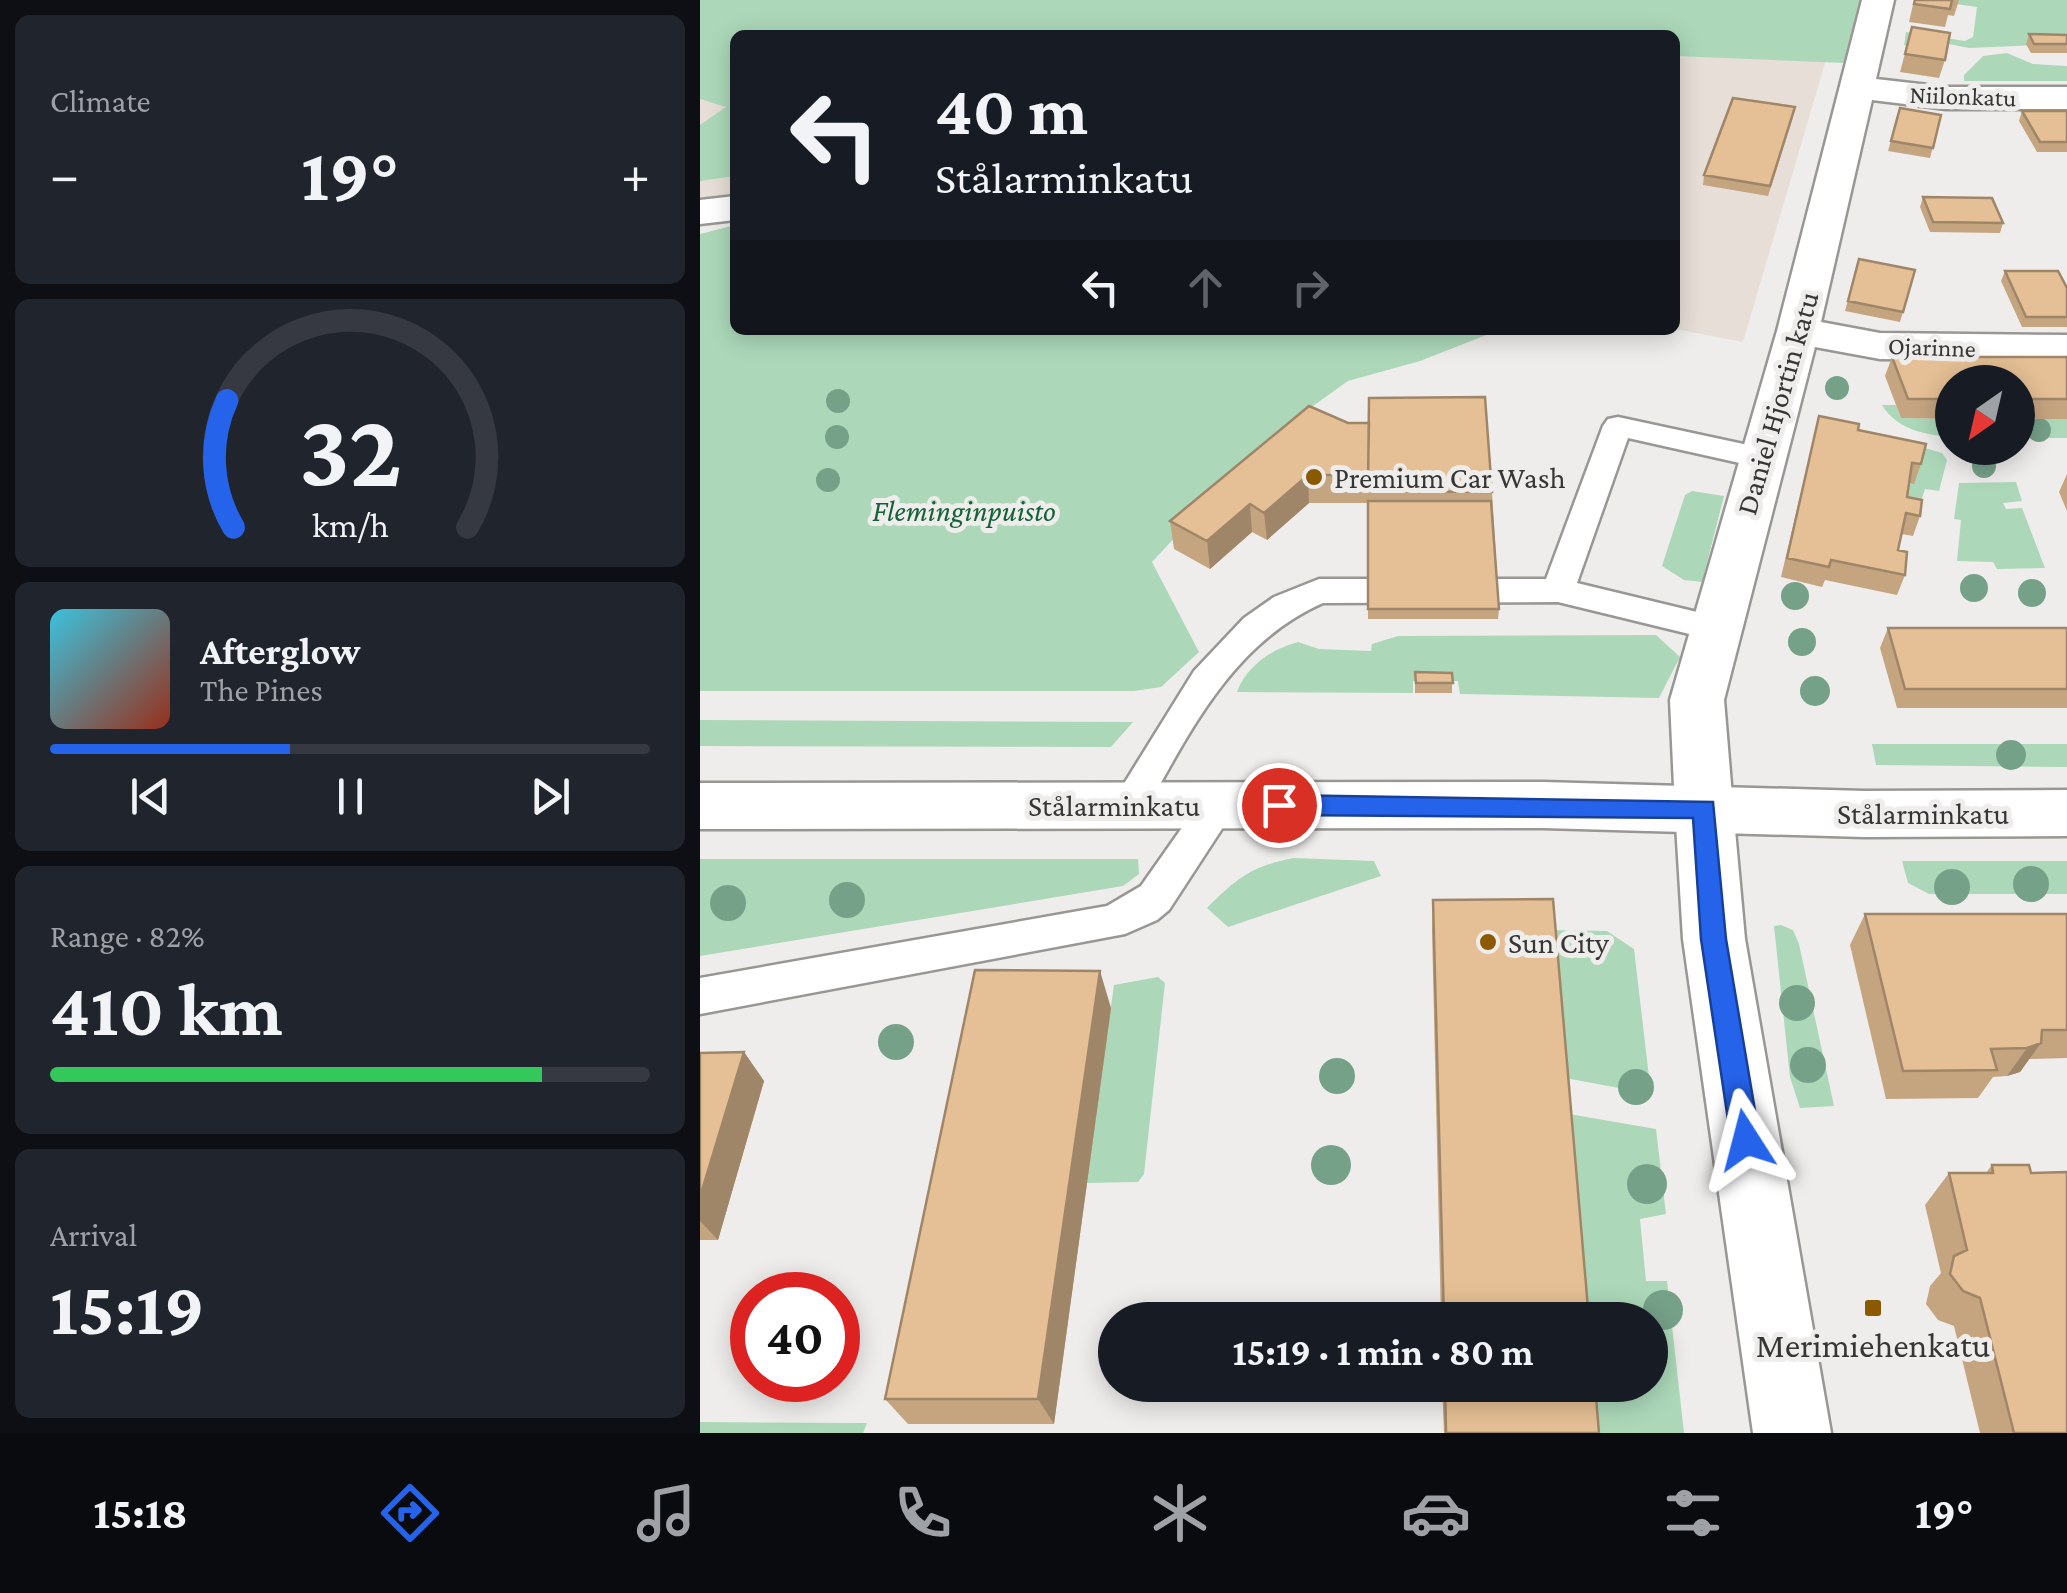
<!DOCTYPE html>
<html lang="en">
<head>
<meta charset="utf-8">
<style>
	:root { --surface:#171b24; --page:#20242c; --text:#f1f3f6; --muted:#9ea1a6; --line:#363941; --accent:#2563eb }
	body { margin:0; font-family:"Crimson Pro",serif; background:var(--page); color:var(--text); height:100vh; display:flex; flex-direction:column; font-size:38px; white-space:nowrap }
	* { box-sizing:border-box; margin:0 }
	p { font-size:32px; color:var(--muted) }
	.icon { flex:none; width:55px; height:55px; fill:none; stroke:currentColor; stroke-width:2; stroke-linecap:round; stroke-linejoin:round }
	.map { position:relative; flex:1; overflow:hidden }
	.panel { display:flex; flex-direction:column; gap:15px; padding:15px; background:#0d0f14; width:700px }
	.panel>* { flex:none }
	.hud { position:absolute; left:30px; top:30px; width:950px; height:305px; border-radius:15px; box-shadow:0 5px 25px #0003; background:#171b24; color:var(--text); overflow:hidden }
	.needle { width:65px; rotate:214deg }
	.tools { position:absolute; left:1235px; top:365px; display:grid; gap:20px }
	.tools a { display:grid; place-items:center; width:100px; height:100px; border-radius:50%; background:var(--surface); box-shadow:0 5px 25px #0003; font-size:50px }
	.speed { position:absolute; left:30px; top:1272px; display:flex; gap:20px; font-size:50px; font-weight:700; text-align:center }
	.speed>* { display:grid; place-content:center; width:130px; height:130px; border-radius:50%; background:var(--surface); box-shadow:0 5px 25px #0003; line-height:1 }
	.speed .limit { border:15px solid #d22; background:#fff; color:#111 }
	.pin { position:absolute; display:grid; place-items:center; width:85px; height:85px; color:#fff; margin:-42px; border:5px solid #fff; border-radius:50%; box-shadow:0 2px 10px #0007 }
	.me { position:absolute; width:110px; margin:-55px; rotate:351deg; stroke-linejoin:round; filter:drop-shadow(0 0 8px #0008) }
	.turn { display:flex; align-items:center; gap:35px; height:210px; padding:0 40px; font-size:45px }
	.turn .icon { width:130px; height:130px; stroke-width:2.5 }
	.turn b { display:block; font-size:70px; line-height:85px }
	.lanes { display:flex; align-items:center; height:95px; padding:0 40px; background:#0003; justify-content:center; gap:50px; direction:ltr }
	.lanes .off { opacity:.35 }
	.big { font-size:75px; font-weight:700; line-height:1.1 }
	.panel .tile { flex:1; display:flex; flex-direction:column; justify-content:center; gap:15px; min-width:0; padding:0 35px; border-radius:15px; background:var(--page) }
	.panel .dial { align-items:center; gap:0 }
	.dial svg { height:260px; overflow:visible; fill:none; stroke:var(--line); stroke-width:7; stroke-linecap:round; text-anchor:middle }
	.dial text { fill:var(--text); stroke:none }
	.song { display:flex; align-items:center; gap:30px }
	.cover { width:120px; height:120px; border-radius:15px; background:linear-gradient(135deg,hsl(190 70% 55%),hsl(10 70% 35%)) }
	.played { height:10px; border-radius:5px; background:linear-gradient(90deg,var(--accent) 40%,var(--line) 40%) }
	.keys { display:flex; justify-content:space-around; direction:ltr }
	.heat { display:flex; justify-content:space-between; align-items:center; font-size:55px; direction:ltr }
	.charge { height:15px; border-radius:8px; background:linear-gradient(90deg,#34c759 82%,var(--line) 0) }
	.trip { position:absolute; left:398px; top:1302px; width:570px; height:100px; border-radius:50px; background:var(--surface); box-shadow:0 5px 25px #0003; font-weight:700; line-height:100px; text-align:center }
	.dock { display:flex; height:160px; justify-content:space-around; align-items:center; background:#090b0e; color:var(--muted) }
	.dock .icon { width:70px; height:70px }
	.dock .selected { color:var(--accent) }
	.dock b { font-size:45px; color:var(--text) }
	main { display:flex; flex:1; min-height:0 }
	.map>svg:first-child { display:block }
</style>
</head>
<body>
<main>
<section class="panel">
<div class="tile"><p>Climate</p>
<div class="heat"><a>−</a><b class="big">19°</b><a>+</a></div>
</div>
<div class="tile dial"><svg viewBox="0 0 100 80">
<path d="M14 69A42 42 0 1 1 86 69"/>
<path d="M14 69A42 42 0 0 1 12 30" stroke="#2563eb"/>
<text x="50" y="56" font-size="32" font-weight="700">32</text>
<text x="50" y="72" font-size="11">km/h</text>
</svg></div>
<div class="tile">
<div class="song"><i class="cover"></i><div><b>Afterglow</b><p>The Pines</p></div></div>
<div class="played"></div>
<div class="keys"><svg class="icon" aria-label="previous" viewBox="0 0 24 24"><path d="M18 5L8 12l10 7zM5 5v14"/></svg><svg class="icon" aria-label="pause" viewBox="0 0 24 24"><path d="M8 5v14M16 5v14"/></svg><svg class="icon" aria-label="next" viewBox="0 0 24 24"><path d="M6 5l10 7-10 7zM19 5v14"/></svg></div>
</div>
<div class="tile"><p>Range · 82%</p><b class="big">410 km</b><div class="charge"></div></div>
<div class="tile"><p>Arrival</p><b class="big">15:19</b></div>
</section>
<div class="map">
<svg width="1367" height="1433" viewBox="0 0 1367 1433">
	<rect width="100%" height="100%" fill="#efedeb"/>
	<path fill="#e7dfd7" d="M 975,56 L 1126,60 L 1043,342 L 975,329 Z
		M 0,99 L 35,108 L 35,197 L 0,202 Z"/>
	<path fill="#acd8b9" d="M 0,0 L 1160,0 L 1144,63 L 975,56 L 975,35 L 35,35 L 35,176 L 0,181 L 0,125 L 26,107 L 0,99 Z
		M 1228,0 L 1367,0 L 1367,50 L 1363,44 L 1269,48 L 1249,44 L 1232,49 L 1204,45 L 1206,32 L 1265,41 L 1273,37 L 1277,7 Z
		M 1307,53 L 1333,64 L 1367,66 L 1367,81 L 1264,81 L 1264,75 L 1283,56 Z
		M 35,225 L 35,330 L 799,330 L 720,361 L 648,381 L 589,423 L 538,470 L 452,562 L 499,652 L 461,687 L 434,691 L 0,691 L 0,234 Z
		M 1182,405 L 1196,405 L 1201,418 L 1252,419 L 1252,437 C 1226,435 1197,430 1182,405 Z
		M 1318,419 L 1367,419 L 1367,438 L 1321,438 Z
		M 1218,446 L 1242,453 L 1247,460 L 1239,491 L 1225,489 L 1215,520 L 1200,517 Z
		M 1316,482 L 1322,501 L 1303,503 L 1306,509 L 1322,508 L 1345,568 L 1297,569 L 1293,562 L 1257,561 L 1261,520 L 1254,519 L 1259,483 Z
		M 992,491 L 1024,496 L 1002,582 L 984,580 L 962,566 L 985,495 Z
		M 956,635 L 980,657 L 959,698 L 760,694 L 758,681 L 713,681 L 713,693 L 537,692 C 546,666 572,649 598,642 L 619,649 L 671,651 L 672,644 L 698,636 Z
		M 0,720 L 433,722 L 411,747 L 0,746 Z
		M 1172,744 L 1367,744 L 1367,767 L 1176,765 Z
		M 594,858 L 674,861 L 681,876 L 528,927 L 507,908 C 537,878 552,866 594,858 Z
		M 0,859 L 438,859 L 439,874 L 423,886 L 0,956 Z
		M 1202,861 L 1367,861 L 1367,894 L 1229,894 L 1208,883 Z
		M 1081,925 L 1093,930 L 1099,944 L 1134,1106 L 1100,1108 L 1090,1077 L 1074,926 Z
		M 848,930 L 907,931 L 934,949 L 951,1094 L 860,1077 Z
		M 458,977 L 465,983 L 444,1174 L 438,1182 L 386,1183 L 414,985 Z
		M 863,1113 L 956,1129 L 966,1214 L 940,1219 L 946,1281 L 967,1281 L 984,1433 L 889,1433 L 885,1385 L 950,1385 L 950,1320 L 880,1320 Z
		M 0,1422 L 157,1423 L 167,1423 L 163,1433 L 0,1433 Z"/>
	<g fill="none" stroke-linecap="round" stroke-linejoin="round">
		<g stroke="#999794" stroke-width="5">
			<path id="service" d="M 918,417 L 1062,448 L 1073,451 L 1077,458 L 1073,465 L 1062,468 L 928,438 L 877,583 L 1026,619 L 1031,628 L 1026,637 L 1014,640 L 858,602 L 623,603 C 532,643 489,733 443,815 L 430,820 L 417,815 L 412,805 L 417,795 L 494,671 L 544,618 L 574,597 L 619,579 L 846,579 L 903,426 L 908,419 Z
				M 518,790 L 531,795 L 536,805 L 531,815 L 469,910 L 457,920 L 425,934 L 0,1014 L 0,978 L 407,906 L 441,886 L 505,795 Z"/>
		</g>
		<g stroke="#999794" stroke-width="5">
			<path id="minor" d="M 1162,0 L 1194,0 L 1176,79 L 1246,87 L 1367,87 L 1367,109 L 1246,109 L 1172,100 L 1121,322 L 1180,333 L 1367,335 L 1367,361 L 1180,359 L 1115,347 L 1024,700 L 1033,808 L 1024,824 L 1004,831 L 984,824 L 975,808 L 970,700 L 1077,331 Z
				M 35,196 L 35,220 L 0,224 L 0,200 Z"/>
		</g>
		<g stroke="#999794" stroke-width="5">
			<path id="tertiary" d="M 1004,785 L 1024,792 L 1033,808 L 1045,939 L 1131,1433 L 1053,1433 L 983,939 L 975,808 L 984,792 Z"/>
		</g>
		<g stroke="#999794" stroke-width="5">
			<path id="secondary" d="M 843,782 L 1164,791 L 1367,790 L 1367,836 L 1164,837 L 843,828 L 0,829 L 0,783 Z"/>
		</g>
		<use href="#service" fill="#fff" fill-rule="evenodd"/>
		<use href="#minor" fill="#fff" fill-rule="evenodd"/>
		<use href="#tertiary" fill="#fff" fill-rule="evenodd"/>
		<use href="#secondary" fill="#fff" fill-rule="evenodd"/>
	</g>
	<g fill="#76a189">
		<circle cx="1137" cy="388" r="12"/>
		<circle cx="138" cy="401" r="12"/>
		<circle cx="1339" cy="430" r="12"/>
		<circle cx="137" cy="437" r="12"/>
		<circle cx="1284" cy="466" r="12"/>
		<circle cx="128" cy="480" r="12"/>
		<circle cx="1274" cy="588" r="14"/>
		<circle cx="1332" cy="593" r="14"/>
		<circle cx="1095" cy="596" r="14"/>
		<circle cx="1102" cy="642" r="14"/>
		<circle cx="1115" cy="691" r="15"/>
		<circle cx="1311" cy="755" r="15"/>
		<circle cx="1331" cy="884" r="18"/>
		<circle cx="1252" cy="887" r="18"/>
		<circle cx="147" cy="900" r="18"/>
		<circle cx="28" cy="903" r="18"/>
		<circle cx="1097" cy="1003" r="18"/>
		<circle cx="196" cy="1042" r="18"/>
		<circle cx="1108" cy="1065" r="18"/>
		<circle cx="637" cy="1076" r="18"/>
		<circle cx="936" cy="1087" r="18"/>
		<circle cx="631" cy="1165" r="20"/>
		<circle cx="947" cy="1184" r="20"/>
		<circle cx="963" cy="1310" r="20"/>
	</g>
	<path fill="#c5a480" d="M 1214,0 L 1259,0 L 1254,16 L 1248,15 L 1245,27 L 1209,22 Z
		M 1212,27 L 1245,60 L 1239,78 L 1200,72 Z
		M 1329,34 L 1367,35 L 1367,53 L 1331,53 L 1326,44 Z
		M 1200,108 L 1241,115 L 1230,158 L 1188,151 Z
		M 1322,111 L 1367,111 L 1367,152 L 1337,152 L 1319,121 Z
		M 1093,117 L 1068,196 L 1003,185 L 1004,175 Z
		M 1223,197 L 1303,223 L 1300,233 L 1230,232 L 1220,207 Z
		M 1159,259 L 1215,270 L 1200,322 L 1145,311 Z
		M 1305,271 L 1367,288 L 1367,327 L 1322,327 L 1301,281 Z
		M 1192,357 L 1367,357 L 1367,419 L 1318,419 L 1318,382 L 1252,382 L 1252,419 L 1201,418 L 1185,376 Z
		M 609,406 L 792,492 L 799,609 L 798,619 L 668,619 L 668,494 L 668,503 L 609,503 L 567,540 L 552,532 L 510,569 L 474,549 L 470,521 Z
		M 1119,416 L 1158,430 L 1221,464 L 1214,484 L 1209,483 L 1207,497 L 1220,516 L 1213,536 L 1202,534 L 1198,550 L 1205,575 L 1197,595 L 1125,580 L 1122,587 L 1081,577 Z
		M 1367,474 L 1367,511 L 1359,492 Z
		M 1188,628 L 1367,628 L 1367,708 L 1197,708 L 1180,648 Z
		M 715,672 L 752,673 L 752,693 L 715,693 Z
		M 733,900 L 889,1320 L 741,1320 L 732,931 Z
		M 1165,914 L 1367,914 L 1367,1058 L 1329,1059 L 1320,1072 L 1307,1076 L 1293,1077 L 1278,1098 L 1186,1099 L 1150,945 Z
		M 411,1008 L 354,1424 L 208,1424 L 185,1399 Z
		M 44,1052 L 64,1081 L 18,1240 L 0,1240 L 0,1053 Z
		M 1292,1165 L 1367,1433 L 1280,1433 L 1254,1326 L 1238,1320 L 1226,1304 L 1230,1286 L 1241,1273 L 1225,1205 L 1249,1173 L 1286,1173 Z
		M 742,1385 L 895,1385 L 899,1433 L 744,1433 Z"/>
	<path fill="#a08668" d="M 608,475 L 609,503 L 567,540 L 564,513 Z
		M 550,504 L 552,532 L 510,569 L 507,541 Z
		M 400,971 L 411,1008 L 354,1424 L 338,1399 Z
		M 1341,1043 L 1320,1072 L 1307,1076 L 1327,1048 Z
		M 44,1052 L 64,1081 L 18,1240 L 0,1221 L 0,1197 Z"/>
	<path fill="#e5bf95" stroke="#a08668" stroke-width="2.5" d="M 1215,0 L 1252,0 L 1250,9 L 1214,4 Z
		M 1212,27 L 1250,33 L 1245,60 L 1205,54 Z
		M 1329,34 L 1367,35 L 1367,44 L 1334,44 Z
		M 1033,98 L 1095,107 L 1070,186 L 1004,175 Z
		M 1200,108 L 1241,115 L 1233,148 L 1191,141 Z
		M 1322,111 L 1367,111 L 1367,142 L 1340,142 Z
		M 1223,197 L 1292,198 L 1303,223 L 1233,222 Z
		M 1159,259 L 1215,270 L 1203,312 L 1148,301 Z
		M 1305,271 L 1358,271 L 1367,288 L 1367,317 L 1326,317 Z
		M 1192,357 L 1367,357 L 1367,399 L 1318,399 L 1318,382 L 1252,382 L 1252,399 L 1208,399 Z
		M 785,397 L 792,492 L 668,491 L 669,398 Z
		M 609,406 L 648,423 L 669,423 L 668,475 L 608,475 L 564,513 L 550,504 L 507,541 L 470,521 Z
		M 1119,416 L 1159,424 L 1158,430 L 1226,444 L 1221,464 L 1212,463 L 1207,497 L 1222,500 L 1220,516 L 1206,513 L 1198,550 L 1207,552 L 1205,575 L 1131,560 L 1129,567 L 1087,558 Z
		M 668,501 L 791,501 L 799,609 L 668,609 Z
		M 1188,628 L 1367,628 L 1367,689 L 1205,689 Z
		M 715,672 L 752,673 L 753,683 L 716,683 Z
		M 853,899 L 889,1320 L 744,1320 L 733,900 Z
		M 1165,914 L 1367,914 L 1367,1030 L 1342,1030 L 1341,1043 L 1327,1048 L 1291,1049 L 1297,1070 L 1203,1071 Z
		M 275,970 L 400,971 L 338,1399 L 185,1399 Z
		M 44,1052 L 0,1197 L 0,1053 Z
		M 1292,1165 L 1329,1165 L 1331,1173 L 1367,1172 L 1367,1433 L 1314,1433 L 1280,1298 L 1263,1291 L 1250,1274 L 1254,1256 L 1267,1250 L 1249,1173 L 1293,1173 Z
		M 745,1385 L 895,1385 L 899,1433 L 746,1433 Z"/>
	<path fill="#2563eb" stroke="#184099" stroke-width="2.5" d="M 579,795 L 1013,802 L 1026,939 L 1060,1140 L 1055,1150 L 1046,1154 L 1036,1150 L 1031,1140 L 1001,939 L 993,818 L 579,815 L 571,812 L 567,805 L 571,798 Z"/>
	<g fill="#8b5902" stroke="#efedeb" stroke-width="4">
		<circle cx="614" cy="477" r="10"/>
		<circle cx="788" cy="942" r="10"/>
		<rect x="1163" y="1298" width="20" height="20" rx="5"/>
	</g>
	<g text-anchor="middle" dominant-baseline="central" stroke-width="10" stroke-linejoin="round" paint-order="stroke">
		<g font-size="25" fill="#363635" stroke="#efedeb">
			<text transform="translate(1263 96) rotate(2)">Niilonkatu</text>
			<text transform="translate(1232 347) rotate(2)">Ojarinne</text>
		</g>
		<g font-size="30" fill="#363635" stroke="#efedeb">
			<text transform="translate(1077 403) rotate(-74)">Daniel Hjortin katu</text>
			<text x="414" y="805">Stålarminkatu</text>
			<text x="1223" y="813">Stålarminkatu</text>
		</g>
		<g font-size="30" fill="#363635" stroke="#efedeb" text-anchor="start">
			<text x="634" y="477">Premium Car Wash</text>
			<text x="808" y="942">Sun City</text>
		</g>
		<g font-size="30" font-style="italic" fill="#136238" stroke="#efedeb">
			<text x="264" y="510">Fleminginpuisto</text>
		</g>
		<g font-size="35" fill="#363635" stroke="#efedeb">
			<text x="1173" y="1345">Merimiehenkatu</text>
		</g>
	</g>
</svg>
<div class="tools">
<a><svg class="needle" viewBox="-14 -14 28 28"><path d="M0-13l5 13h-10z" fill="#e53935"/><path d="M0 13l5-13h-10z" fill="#9ea1a6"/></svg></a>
</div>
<div class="speed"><div class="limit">40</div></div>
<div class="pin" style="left:579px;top:805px;background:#d93025"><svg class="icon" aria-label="arrive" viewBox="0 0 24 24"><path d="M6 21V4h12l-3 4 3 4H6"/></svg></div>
<svg class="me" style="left:1046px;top:1140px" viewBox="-20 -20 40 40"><path d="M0-17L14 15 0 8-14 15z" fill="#2563eb" stroke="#fff" stroke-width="4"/></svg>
<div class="trip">15:19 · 1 min · 80 m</div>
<div class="hud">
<div class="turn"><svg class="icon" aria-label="left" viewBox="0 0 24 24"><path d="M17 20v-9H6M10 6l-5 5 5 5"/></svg><div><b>40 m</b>Stålarminkatu</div></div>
<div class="lanes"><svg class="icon" aria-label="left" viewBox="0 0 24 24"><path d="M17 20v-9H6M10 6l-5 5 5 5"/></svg><svg class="icon off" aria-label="ahead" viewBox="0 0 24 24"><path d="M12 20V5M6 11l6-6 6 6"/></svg><svg class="icon off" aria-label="right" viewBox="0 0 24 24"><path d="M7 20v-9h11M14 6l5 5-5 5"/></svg></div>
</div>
</div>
</main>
<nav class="dock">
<b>15:18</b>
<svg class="icon selected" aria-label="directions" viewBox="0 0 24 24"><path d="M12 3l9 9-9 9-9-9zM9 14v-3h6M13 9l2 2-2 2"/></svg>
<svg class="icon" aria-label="music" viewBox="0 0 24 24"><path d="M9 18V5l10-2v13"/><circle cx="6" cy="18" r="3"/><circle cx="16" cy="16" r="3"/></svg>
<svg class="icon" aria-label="phone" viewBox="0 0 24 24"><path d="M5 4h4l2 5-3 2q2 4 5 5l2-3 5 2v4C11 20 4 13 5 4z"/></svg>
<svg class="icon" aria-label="climate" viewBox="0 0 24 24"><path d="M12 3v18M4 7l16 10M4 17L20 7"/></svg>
<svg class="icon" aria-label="car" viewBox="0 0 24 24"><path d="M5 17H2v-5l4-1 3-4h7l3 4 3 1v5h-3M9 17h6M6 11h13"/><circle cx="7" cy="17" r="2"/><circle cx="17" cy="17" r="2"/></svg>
<svg class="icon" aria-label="filters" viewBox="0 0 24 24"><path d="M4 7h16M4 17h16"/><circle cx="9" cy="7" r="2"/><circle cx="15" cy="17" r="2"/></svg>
<b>19°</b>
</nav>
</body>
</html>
